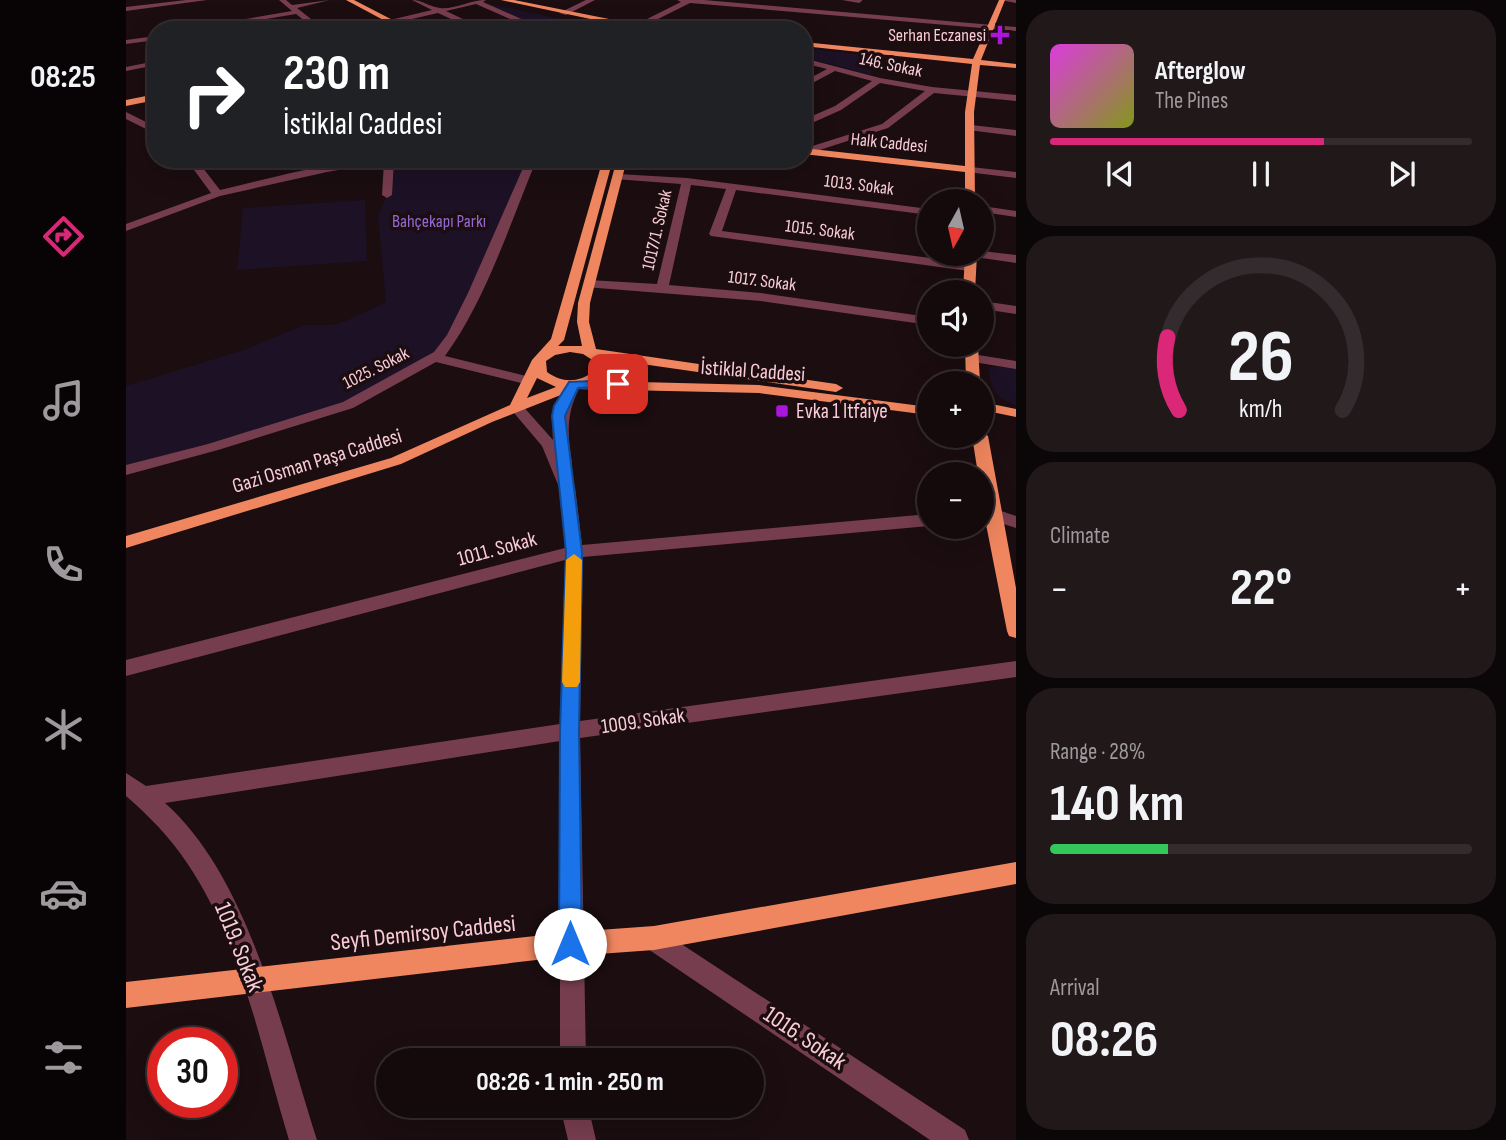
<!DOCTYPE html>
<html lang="en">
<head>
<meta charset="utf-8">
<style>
	:root { --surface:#140a0c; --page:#21181a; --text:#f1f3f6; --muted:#9d9a9d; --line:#332b2d; --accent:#db2777 }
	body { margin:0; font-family:"Sofia Sans Condensed",sans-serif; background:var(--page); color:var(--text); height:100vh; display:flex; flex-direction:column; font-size:26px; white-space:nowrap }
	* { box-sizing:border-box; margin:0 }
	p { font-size:23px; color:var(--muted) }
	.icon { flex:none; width:38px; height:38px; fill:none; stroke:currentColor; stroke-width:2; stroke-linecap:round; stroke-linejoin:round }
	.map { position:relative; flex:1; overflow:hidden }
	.sheet { display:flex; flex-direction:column; gap:10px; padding:10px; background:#0b0607; width:490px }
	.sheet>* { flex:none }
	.hud { position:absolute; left:21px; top:21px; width:665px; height:147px; border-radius:28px; box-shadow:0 7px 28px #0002,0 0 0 2px var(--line); background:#202124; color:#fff; overflow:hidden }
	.needle { width:46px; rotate:188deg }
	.tools { position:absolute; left:791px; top:189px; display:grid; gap:14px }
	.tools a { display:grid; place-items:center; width:77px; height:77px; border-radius:50%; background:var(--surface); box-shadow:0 7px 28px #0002,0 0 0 2px var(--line); font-size:35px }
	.speed { position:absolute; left:21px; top:1027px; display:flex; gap:14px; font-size:35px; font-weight:700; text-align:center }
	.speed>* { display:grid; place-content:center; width:91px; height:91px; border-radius:50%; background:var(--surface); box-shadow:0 7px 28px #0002,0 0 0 2px var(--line); line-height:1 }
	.speed .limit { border:10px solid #d22; background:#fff; color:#111 }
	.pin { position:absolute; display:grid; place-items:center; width:60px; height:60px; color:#fff; margin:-30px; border-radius:14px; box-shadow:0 4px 10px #0006 }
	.me { position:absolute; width:77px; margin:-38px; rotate:0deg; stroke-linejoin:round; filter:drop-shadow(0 0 5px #0008) }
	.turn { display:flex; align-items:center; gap:24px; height:147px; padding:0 21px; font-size:32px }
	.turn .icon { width:91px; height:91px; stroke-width:2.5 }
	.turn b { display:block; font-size:49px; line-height:60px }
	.big { font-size:52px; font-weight:700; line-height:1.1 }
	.sheet .tile { flex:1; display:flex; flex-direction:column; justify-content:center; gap:10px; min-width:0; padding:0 24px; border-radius:28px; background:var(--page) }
	.sheet .dial { align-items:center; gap:0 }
	.dial svg { height:182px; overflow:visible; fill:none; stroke:var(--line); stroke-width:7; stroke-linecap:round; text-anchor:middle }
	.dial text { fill:var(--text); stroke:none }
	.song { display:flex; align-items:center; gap:21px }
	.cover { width:84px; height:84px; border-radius:10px; background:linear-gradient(135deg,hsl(300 70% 55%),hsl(70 70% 35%)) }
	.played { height:7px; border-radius:4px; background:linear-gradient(90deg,var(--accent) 65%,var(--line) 65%) }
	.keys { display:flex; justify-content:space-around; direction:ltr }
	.heat { display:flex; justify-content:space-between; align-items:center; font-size:38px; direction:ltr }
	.charge { height:10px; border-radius:5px; background:linear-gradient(90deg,#34c759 28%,var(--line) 0) }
	.trip { position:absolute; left:250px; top:1048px; width:388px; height:70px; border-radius:35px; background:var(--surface); box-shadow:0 7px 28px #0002,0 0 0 2px var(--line); font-weight:700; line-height:70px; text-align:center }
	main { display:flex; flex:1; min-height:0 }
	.dock { display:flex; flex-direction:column; width:126px; justify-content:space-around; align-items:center; background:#080405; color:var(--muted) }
	.dock .icon { width:49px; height:49px }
	.dock .current { color:var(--accent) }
	.dock b { font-size:32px; color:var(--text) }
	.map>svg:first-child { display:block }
</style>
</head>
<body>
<main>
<nav class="dock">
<b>08:25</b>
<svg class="icon current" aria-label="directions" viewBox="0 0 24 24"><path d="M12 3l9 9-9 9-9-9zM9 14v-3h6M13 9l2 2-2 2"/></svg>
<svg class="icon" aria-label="music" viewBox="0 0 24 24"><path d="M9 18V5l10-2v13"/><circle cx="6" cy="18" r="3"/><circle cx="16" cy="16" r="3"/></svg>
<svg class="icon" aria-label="phone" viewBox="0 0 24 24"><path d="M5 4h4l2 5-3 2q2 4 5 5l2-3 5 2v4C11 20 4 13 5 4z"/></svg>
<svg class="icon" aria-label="climate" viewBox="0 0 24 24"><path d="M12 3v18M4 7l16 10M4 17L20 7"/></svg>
<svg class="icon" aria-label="car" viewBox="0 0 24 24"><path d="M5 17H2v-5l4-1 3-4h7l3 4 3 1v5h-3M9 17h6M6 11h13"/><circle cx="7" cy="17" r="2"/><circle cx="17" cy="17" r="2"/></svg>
<svg class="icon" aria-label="filters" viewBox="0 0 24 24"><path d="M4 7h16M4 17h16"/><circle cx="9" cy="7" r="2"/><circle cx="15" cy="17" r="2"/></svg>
</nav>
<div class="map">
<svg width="890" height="1140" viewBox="0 0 890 1140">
	<rect width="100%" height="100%" fill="#1b0d10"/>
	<path fill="#1d1125" d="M 359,3 L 455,23 L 419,29 Z
		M 677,48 L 747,56 L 745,75 L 677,57 Z
		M 263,159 L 319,159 L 402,165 L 348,293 L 309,358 L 222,405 L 0,470 L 0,386 L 121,349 L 178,325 L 206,325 L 220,321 L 260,302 L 252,216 L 261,195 Z
		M 239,200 L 241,261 L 111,270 L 117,208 Z
		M 879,366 L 890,368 L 890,405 C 868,398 865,388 862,367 Z"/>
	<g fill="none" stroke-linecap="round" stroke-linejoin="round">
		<path fill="#763d4e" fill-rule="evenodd" d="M 60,0 L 81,0 L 0,11 L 0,7 Z
			M 153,0 L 160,0 L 166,5 L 204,0 L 171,8 L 199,30 L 190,30 L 170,14 L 75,30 L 68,28 L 166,11 Z
			M 286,0 C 296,0 304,7 314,8 C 326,10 345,0 360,0 L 357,2 L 420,30 L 409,30 L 350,4 L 320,11 L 360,30 L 349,30 L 312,13 L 264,24 L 264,20 L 306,10 Z
			M 460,0 L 469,0 L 440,15 L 433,13 Z
			M 551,0 L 578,0 L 890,27 L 890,31 L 564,3 L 516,27 L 509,25 L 555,2 Z
			M 716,0 L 736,0 L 736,1 L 733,3 Z
			M 874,0 L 890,0 L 890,3 Z
			M 480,18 L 483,22 L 463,29 L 423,30 L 462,25 Z
			M 30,36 L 30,40 L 0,44 L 0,40 Z
			M 677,58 L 754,78 L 806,87 L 890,95 L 890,101 L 808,93 L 762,128 L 678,155 L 677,149 L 756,124 L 799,91 L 754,83 L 715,110 L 677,127 L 677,120 L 709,106 L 746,81 L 709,71 L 677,88 L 677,82 L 701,69 L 677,63 Z
			M 30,61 L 30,65 L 0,71 L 0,67 Z
			M 0,112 L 30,127 L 30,134 L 0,119 Z
			M 845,125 L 890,130 L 890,136 L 842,130 L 842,126 Z
			M 60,159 L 70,159 L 94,190 C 151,177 209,159 268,159 L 266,195 L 261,198 L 256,195 L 258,162 L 201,172 L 94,196 L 0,231 L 0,224 L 85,193 Z
			M 314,159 L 400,162 L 401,159 L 411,159 C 384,223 360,300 319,356 L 408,378 L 408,384 L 403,385 L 310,362 L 227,408 L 92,450 L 0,475 L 0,465 L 82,444 L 217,402 L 308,352 L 321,335 L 342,293 L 397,168 L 319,162 Z
			M 845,167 L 890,172 L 890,178 L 841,172 L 841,168 Z
			M 492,174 L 561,178 L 803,209 L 803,215 L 610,190 L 596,231 L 843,263 L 849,267 L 843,271 L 585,236 L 583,234 L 600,189 L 565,185 L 543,285 L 635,293 L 803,317 L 803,325 L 635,301 L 459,287 L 459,281 L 463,280 L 531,284 L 555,184 L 488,179 L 488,175 Z
			M 856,206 L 890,211 L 890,217 L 856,212 Z
			M 856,251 L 890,255 L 890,263 L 849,257 L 843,254 L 856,254 Z
			M 856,301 L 890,306 L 890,314 L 856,309 Z
			M 846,354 L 890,361 L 890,369 L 841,361 L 839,358 Z
			M 448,381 L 455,385 C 440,412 441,433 446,463 L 440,467 L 449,487 L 456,545 L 803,514 L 803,526 L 457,557 L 454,721 L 890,661 L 890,677 L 454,738 L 460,1060 L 434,1060 L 434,741 L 39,803 C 124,878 157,1035 191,1140 L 163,1140 C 135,1048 116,944 61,863 C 44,837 23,816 0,796 L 0,773 L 20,786 L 434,724 L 439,560 L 0,676 L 0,660 L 439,548 L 433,487 L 416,446 L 383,407 L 390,403 L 395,404 L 427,440 C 425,418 431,401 443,382 Z
			M 866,508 L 890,516 L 890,528 L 865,520 L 856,521 L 856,509 Z
			M 528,926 L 839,1130 L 843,1140 L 804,1140 L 519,947 L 516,938 L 519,929 Z
			M 434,1106 L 462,1106 L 470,1140 L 442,1140 Z"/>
		<path fill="#ef865f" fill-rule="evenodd" d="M 220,0 L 228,0 L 286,30 L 276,30 Z
			M 375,0 L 388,0 L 488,20 L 568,30 L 488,24 Z
			M 873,0 L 879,0 L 855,60 L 890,64 L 890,68 L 854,65 L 848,112 L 849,201 L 839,201 L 839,172 L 677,154 L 677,148 L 839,166 L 839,112 L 846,64 L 677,46 L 677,42 L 847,59 Z
			M 30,94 L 30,100 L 0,106 L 0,100 Z
			M 477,159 L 487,159 L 438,340 L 432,346 L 456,346 L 451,322 L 452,303 L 491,159 L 501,159 L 464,303 L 463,322 L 470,349 L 710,384 L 717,388 L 710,392 L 481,359 L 481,374 L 473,381 L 633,385 L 803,407 L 803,415 L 633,393 L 450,389 L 366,422 L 275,464 L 0,548 L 0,536 L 265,458 L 384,405 L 406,360 L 425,339 ZM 444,352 L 457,354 L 468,361 L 467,372 C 452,383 436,383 421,372 L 420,361 L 429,355 ZM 411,378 L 430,387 L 401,398 Z
			M 839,254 L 851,254 L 849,292 L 837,292 Z
			M 839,345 L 852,345 L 854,383 L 840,383 Z
			M 856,402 L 890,409 L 890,417 L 856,410 Z
			M 856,432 L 862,436 L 890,588 L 890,638 L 883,636 L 881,631 L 858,514 L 856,474 L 852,474 L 846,436 L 856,436 Z
			M 890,862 L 890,884 L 528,950 L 445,956 L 0,1008 L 0,982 L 445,932 L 528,926 Z"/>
	</g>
	<path fill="#1a73e8" stroke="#114b97" stroke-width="2" d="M 492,380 L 498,384 L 496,387 L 452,388 L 439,416 L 456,552 L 453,732 L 456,944 L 452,952 L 444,955 L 437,952 L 433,944 L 434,732 L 440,552 L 426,416 L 428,406 L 443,382 Z"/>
	<path fill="#f59e0b" d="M 448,554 L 456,560 L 454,682 L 451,687 L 439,687 L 436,682 L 440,560 Z"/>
	<g fill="#aa16dc" stroke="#1b0d10" stroke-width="2.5">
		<path d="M870.5 24.5h7v7h7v7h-7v7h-7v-7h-7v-7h7z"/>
		<rect x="649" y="404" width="14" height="14" rx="3.5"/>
	</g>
	<g text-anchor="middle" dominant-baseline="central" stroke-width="7" stroke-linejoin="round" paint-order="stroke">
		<g font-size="18" fill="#faccd7" stroke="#1b0d10" text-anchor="end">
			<text x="860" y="35">Serhan Eczanesi</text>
		</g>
		<g font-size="18" fill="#faccd7" stroke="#1b0d10">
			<text transform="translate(765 65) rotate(12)">146. Sokak</text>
			<text transform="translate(763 143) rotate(6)">Halk Caddesi</text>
			<text transform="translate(733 185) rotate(7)">1013. Sokak</text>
			<text transform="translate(531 230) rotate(-77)">1017/1. Sokak</text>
			<text transform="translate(694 230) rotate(7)">1015. Sokak</text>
			<text transform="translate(636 281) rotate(7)">1017. Sokak</text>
			<text transform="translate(250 368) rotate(-27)">1025. Sokak</text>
		</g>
		<g font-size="18" fill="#9469d3" stroke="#1b0d10">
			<text x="313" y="221">Bahçekapı Parkı</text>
		</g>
		<g font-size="21" fill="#faccd7" stroke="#1b0d10">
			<text transform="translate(627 371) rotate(4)">İstiklal Caddesi</text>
			<text transform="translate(191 461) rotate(-17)">Gazi Osman Paşa Caddesi</text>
			<text transform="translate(371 549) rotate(-15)">1011. Sokak</text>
			<text transform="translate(517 721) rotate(-8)">1009. Sokak</text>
		</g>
		<g font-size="21" fill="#faccd7" stroke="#1b0d10" text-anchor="start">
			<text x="670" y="411">Evka 1 Itfaiye</text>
		</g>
		<g font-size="24" fill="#faccd7" stroke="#1b0d10">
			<text transform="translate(297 933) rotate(-6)">Seyfi Demirsoy Caddesi</text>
			<text transform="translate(113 947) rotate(68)">1019. Sokak</text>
			<text transform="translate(679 1038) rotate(34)">1016. Sokak</text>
		</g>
	</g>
</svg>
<div class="tools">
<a><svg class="needle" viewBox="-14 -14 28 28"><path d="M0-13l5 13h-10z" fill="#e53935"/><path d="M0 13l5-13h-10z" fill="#9d9a9d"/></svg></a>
<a><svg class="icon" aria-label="sound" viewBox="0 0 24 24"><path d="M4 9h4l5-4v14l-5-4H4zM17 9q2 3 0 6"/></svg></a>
<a>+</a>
<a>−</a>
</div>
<div class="speed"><div class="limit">30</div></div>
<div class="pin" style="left:492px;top:384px;background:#d93025"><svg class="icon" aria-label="arrive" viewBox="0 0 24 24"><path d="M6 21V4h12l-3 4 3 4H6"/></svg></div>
<svg class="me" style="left:444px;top:944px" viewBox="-20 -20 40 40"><circle r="19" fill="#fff"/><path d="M0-13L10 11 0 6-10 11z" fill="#1a73e8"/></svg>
<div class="trip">08:26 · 1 min · 250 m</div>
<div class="hud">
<div class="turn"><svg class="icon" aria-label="right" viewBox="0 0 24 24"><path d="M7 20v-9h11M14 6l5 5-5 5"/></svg><div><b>230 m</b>İstiklal Caddesi</div></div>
</div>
</div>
<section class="sheet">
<div class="tile">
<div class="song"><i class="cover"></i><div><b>Afterglow</b><p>The Pines</p></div></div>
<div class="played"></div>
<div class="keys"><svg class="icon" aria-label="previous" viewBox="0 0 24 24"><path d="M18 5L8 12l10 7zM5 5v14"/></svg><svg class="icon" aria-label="pause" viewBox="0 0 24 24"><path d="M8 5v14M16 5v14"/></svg><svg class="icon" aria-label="next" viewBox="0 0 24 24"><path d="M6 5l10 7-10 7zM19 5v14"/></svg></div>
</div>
<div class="tile dial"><svg viewBox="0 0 100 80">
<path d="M14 69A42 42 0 1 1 86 69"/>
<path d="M14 69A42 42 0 0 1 9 37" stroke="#db2777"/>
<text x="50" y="56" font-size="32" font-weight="700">26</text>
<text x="50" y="72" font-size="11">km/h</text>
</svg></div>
<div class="tile"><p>Climate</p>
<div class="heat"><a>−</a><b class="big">22°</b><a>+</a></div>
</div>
<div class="tile"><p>Range · 28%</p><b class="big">140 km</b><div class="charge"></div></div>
<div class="tile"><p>Arrival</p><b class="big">08:26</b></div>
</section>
</main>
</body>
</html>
